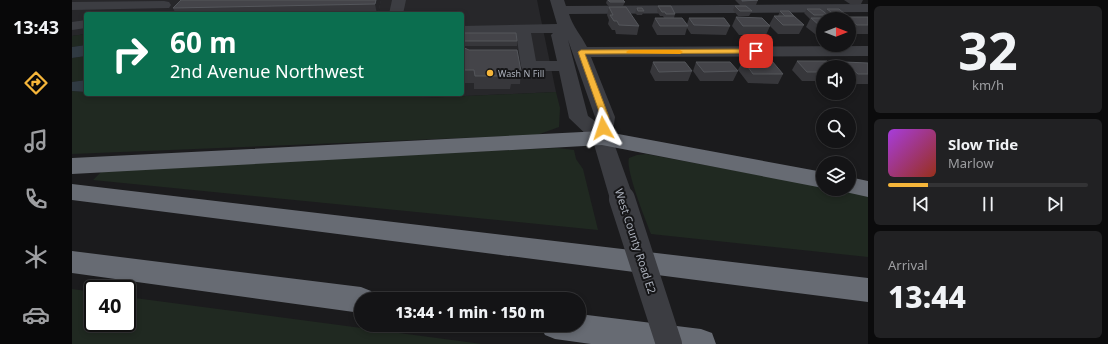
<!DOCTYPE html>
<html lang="en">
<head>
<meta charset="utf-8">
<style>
	:root { --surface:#141416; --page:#212123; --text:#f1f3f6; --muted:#9d9ea1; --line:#333335; --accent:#f6b63a }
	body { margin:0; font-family:"Noto Sans",sans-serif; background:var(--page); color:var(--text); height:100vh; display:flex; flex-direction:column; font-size:15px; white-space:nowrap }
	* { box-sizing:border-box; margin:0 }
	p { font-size:13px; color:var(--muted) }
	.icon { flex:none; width:22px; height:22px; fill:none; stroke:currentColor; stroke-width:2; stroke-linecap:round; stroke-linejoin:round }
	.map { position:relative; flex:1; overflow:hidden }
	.sheet { display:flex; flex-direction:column; gap:6px; padding:6px; background:#0b0b0c; width:240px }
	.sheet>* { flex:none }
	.guide { position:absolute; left:12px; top:12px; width:380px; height:84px; border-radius:4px; box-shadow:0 2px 6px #0003,0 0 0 1px var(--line); background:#0b6e4f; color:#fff; overflow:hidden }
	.needle { width:26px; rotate:90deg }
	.fabs { position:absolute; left:744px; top:12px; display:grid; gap:8px }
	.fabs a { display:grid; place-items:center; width:40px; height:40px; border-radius:50%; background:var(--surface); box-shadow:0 2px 6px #0003,0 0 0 1px var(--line); font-size:20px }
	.speed { position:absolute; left:12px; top:280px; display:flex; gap:8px; font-size:20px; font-weight:700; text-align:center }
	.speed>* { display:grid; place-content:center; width:52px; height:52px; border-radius:50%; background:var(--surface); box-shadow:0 2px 6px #0003,0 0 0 1px var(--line); line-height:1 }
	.speed .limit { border:2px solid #111; border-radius:6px; background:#fff; color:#111 }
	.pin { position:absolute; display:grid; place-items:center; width:34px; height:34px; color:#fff; margin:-17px; border-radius:8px; box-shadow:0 2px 6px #0006 }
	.me { position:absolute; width:44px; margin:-22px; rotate:355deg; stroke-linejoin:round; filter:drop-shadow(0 0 3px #0008) }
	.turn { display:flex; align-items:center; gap:14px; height:84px; padding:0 20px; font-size:18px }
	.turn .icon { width:52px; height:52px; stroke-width:2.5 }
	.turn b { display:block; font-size:28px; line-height:34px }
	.big { font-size:30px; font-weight:800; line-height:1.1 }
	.sheet .widget { flex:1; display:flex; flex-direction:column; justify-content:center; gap:6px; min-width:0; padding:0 14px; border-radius:6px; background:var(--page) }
	.sheet .dial { align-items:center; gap:0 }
	.dial b { font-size:52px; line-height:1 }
	.song { display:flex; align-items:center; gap:12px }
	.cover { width:48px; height:48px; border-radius:6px; background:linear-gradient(135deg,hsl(280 70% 55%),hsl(10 70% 35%)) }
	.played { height:4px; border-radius:2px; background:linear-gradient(90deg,var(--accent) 20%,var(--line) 20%) }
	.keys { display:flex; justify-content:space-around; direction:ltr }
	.trip { position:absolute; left:282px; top:292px; width:232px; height:40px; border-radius:20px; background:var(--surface); box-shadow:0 2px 6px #0003,0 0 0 1px var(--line); font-weight:800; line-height:40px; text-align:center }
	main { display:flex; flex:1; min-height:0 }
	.dock { display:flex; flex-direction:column; width:72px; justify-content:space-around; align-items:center; background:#080809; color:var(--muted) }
	.dock .icon { width:28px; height:28px }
	.dock .active { color:var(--accent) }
	.dock b { font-size:18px; color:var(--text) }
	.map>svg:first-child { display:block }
</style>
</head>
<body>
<main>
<nav class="dock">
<b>13:43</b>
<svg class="icon active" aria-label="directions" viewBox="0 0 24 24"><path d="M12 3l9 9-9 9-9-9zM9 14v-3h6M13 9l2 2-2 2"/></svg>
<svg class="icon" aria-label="music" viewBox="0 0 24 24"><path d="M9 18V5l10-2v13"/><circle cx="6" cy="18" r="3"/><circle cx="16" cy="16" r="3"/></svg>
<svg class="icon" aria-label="phone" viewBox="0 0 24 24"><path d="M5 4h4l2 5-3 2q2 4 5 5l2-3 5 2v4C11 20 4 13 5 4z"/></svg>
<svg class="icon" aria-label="climate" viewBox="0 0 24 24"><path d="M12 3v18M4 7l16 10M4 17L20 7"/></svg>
<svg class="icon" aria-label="car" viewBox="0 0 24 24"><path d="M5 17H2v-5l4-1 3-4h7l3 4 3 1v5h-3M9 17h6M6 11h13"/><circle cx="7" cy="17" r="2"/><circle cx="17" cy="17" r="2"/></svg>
</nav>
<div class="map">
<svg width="796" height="344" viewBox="0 0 796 344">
	<rect width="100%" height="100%" fill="#1b1b1d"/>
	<path fill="#27272a" d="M 0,0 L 465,0 L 484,92 L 350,98 L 350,94 L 390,94 L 390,14 L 14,14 L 14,34 L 0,36 Z"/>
	<path fill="#202921" d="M 14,34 L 14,45 L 0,47 L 0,36 Z
		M 14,56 L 14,80 L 0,82 L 0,58 Z
		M 0,91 L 14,92 L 14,94 C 24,94 33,97 43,94 L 350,94 L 350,98 L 484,92 L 488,108 L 487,127 L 465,135 L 0,154 Z
		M 486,148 L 502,150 L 504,159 L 511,169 L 526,230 L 21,180 L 33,168 Z
		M 574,154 L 751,187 L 751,189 L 762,189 L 796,195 L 796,257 L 579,234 C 574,221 553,169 557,158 L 565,155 Z
		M 0,289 L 21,292 L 21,323 L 55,323 L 55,297 L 410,344 L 0,344 Z"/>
	<path fill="#303a42" d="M 14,45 L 14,56 L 0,58 L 0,47 Z
		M 14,80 L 14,92 L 0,91 L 0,82 Z"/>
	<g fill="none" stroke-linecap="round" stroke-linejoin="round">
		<path fill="#3c3d42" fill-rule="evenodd" d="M 320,0 L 334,0 L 331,14 L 317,14 Z
			M 478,0 L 492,0 L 494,6 L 796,4 L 796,12 L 497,14 C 501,27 509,35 515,47 L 796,46 L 796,56 L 519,57 L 543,117 L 540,138 L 562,199 L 558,205 L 550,208 L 542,205 L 538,199 L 521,141 L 497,118 L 487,71 L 457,71 L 451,70 L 449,66 L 444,33 L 390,34 L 390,26 L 485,24 ZM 459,33 L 481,33 L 479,35 L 485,61 L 464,61 ZM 496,40 L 523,117 L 523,121 L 516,116 Z
			M 92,1 L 97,2 L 99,5 L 97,8 L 0,10 L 0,2 Z
			M 14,20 L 14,28 L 0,30 L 0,22 Z"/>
		<path fill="#676b73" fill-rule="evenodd" d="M 530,131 L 751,172 L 751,188 L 530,145 L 0,174 L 0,158 Z
			M 777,177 L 796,181 L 796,197 L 769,191 L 768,189 L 777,189 Z
			M 0,184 L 796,278 L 796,302 L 0,200 Z
			M 0,251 L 289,287 L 299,291 L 303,299 L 289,299 L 289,313 L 0,273 Z
			M 507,314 L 629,329 L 640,333 L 644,344 L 519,344 L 483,339 L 473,335 L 468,325 L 507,325 Z"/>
		<path stroke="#3c3d42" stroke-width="26" d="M 550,199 L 597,344"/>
	</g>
	<path fill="#37373b" d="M 109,0 L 309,0 L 306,14 L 104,14 L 101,8 Z
		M 535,0 L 551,0 L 553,2 L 551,6 L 537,7 L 534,3 Z
		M 663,0 L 686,0 L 684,5 L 668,5 Z
		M 772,0 L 791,0 L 789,4 L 778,4 Z
		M 586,6 L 603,14 L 602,18 L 615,24 L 617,18 L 658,26 L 654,35 L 619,34 L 615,28 L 613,35 L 585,35 L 580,26 L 583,18 L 592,18 L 591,16 L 588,16 L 585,11 Z
		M 663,6 L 680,11 L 677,16 L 666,16 L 661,10 Z
		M 537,7 L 567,26 L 565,35 L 544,34 L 543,30 L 540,30 L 536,24 L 537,20 L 535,15 Z
		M 565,8 L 572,11 L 570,15 L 565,15 L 563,13 Z
		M 735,9 L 753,13 L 755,9 L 774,15 L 772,19 L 751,19 L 751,34 L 743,34 L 734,27 L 738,19 L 732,13 Z
		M 708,11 L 724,18 L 732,25 L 727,34 L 706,34 L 697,25 L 702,16 L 706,16 Z
		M 664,17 L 698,26 L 694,35 L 667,35 L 660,26 Z
		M 775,17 L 796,17 L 796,34 L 779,34 L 777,32 L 777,19 L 773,19 Z
		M 390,33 L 445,41 L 445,46 L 390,46 Z
		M 390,47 L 449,71 L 448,84 L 439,84 L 438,89 L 402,89 L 402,83 L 390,83 Z
		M 671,60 L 711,74 L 706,84 L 676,83 L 666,70 Z
		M 725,61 L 751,67 L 751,87 L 748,87 L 743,81 L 730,81 L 720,70 Z
		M 581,62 L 620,71 L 616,81 L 583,81 L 578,72 Z
		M 624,62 L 666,71 L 661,81 L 628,81 L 621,71 Z
		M 772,62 L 796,63 L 796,84 L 779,84 L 777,82 L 777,67 L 769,67 Z"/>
	<path fill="#262629" d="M 304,0 L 309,0 L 306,14 L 305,14 L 303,4 Z"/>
	<path fill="#444449" stroke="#54565b" d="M 109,0 L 304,0 L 303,4 L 101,8 Z
		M 536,0 L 551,0 L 553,2 L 538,2 Z
		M 670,0 L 686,0 L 670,1 Z
		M 586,6 L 599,6 L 603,14 L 594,14 L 593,12 L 590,12 Z
		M 663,6 L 674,6 L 680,11 L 668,11 Z
		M 537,7 L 554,7 L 567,26 L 547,25 L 545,21 L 542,21 L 538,15 L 541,15 Z
		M 565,8 L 570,8 L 572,11 L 566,11 Z
		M 735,9 L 748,9 L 756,15 L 742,15 Z
		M 755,9 L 767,9 L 774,15 L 763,15 Z
		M 708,11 L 717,11 L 724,18 L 722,16 L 713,16 Z
		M 702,16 L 722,16 L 732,25 L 711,25 Z
		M 664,17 L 690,18 L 698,26 L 671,26 Z
		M 775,17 L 796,17 L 796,25 L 785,25 Z
		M 583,18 L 610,18 L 616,26 L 588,26 Z
		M 617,18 L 652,18 L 658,26 L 622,25 Z
		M 739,18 L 767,18 L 769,19 L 751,19 L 751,25 L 748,26 Z
		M 390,33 L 444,33 L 445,41 L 390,41 Z
		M 390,47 L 397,50 L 445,50 L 449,71 L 439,71 L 439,76 L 403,76 L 402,70 L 390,70 Z
		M 671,60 L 700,61 L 711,74 L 681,74 Z
		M 725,61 L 755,61 L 761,67 L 751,67 L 751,74 L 749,72 L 735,72 Z
		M 581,62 L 613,62 L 620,71 L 587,72 Z
		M 624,62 L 658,62 L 666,71 L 632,72 Z
		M 772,62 L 796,63 L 796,74 L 786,74 Z"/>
	<path fill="#f6b63a" stroke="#a07626" d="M 684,49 L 688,51 L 687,53 L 513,54 L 537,117 L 535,128 L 531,130 L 527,128 L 529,117 L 506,52 L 509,50 Z"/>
	<path fill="#f59e0b" d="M 557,50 L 608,50 L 611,52 L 608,54 L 555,53 L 554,52 Z"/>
	<circle fill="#f6b63a" stroke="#161618" stroke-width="1.5" cx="418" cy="73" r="4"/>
	<g text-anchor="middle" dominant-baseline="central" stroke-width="4" stroke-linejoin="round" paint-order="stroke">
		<g font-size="9" fill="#adb2bd" stroke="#161618" text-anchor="start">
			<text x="426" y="73">Wash N Fill</text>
		</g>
		<g font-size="11" fill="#adb2bd" stroke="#161618">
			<text transform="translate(564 241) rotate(72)">West County Road E2</text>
		</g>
	</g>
</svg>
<div class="fabs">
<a><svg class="needle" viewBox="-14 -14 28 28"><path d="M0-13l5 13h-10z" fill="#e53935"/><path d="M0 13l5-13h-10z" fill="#9d9ea1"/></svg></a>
<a><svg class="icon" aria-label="sound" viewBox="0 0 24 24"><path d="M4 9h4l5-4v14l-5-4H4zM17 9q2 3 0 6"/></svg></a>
<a><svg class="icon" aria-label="search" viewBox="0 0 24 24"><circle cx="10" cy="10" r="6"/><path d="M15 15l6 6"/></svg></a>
<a><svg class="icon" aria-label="layers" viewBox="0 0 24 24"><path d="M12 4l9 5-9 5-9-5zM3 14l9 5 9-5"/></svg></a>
</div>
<div class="speed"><div class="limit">40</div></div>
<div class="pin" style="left:684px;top:51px;background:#d93025"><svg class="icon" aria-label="arrive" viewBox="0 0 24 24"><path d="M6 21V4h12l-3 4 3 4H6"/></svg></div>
<svg class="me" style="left:531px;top:128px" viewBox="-20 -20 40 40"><path d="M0-17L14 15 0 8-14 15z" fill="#f6b63a" stroke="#fff" stroke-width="4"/></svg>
<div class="trip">13:44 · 1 min · 150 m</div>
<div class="guide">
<div class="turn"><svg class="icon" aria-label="right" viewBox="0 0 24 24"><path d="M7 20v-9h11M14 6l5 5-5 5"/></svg><div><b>60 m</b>2nd Avenue Northwest</div></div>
</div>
</div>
<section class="sheet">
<div class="widget dial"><b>32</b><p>km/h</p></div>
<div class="widget">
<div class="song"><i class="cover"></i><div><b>Slow Tide</b><p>Marlow</p></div></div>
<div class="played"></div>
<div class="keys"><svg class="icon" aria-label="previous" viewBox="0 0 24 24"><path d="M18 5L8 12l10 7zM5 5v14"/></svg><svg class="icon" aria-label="pause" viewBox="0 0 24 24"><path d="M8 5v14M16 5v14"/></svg><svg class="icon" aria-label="next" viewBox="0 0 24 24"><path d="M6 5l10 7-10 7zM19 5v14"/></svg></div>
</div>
<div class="widget"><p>Arrival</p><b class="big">13:44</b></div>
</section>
</main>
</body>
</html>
